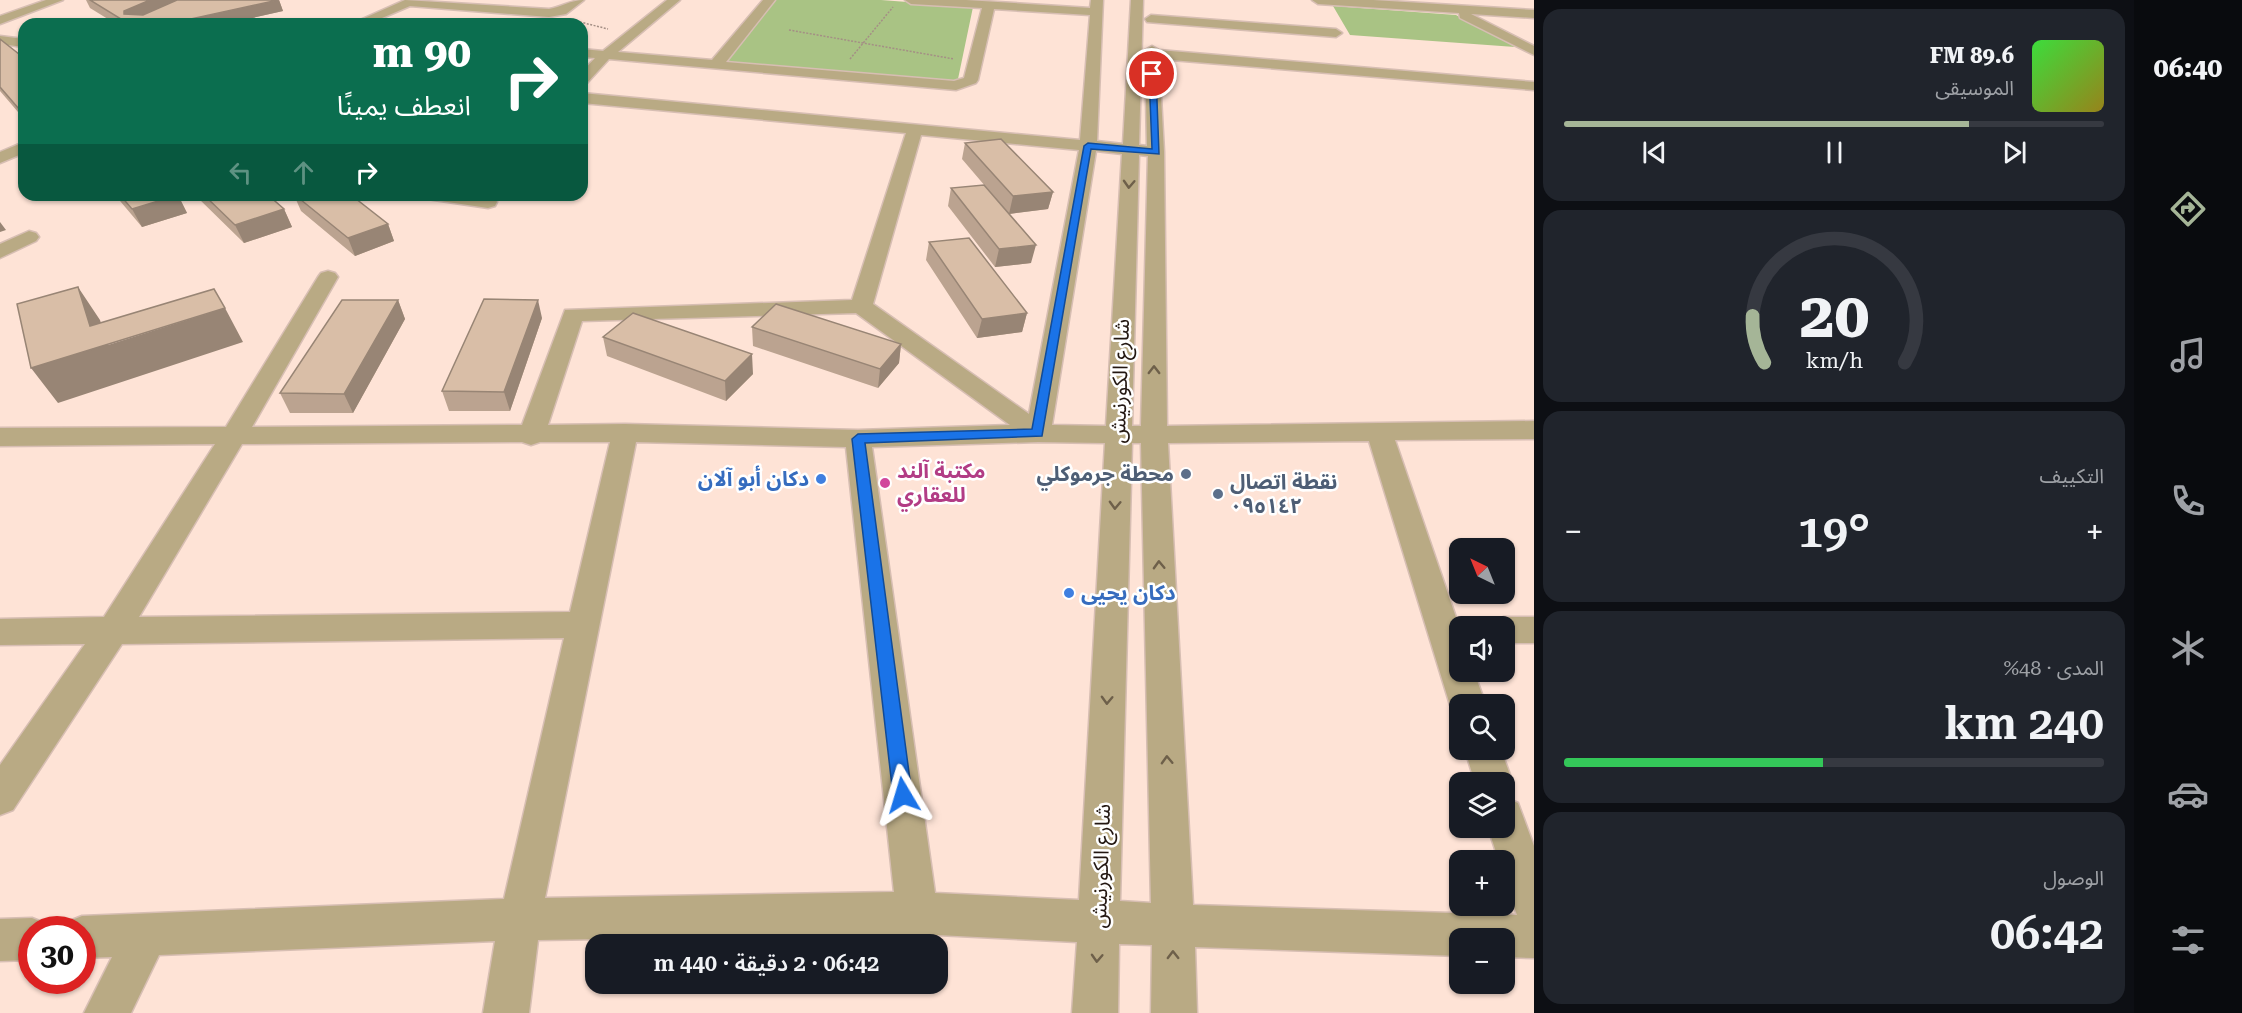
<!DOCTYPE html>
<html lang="ar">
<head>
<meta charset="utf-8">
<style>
	:root { --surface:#171b24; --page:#20242c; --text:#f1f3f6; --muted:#9ea1a6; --line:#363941; --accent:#a5b597 }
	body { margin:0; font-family:"Roboto Serif","Noto Sans Arabic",serif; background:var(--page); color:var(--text); direction:rtl; height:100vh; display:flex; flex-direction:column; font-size:22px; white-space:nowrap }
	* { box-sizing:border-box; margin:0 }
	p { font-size:20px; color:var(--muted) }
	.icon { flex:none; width:33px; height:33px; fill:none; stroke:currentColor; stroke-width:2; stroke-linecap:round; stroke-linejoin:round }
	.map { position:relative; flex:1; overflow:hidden; direction:ltr }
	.panel { display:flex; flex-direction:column; gap:9px; padding:9px; background:#0d0f14; width:600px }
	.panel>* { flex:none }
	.hud { position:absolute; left:18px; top:18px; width:570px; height:183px; border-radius:18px; box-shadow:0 2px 4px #0004; direction:rtl; background:#0b6e4f; color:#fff; overflow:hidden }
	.needle { width:39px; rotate:317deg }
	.fabs { position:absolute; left:1449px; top:538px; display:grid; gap:12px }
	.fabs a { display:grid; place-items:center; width:66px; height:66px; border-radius:12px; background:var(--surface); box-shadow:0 2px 4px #0004; font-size:30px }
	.speed { position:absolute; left:18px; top:916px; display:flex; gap:12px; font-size:30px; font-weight:700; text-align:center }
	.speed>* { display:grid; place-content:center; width:78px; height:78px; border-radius:50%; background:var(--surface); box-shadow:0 2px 4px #0004; line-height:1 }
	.speed .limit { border:9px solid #d22; background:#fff; color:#111 }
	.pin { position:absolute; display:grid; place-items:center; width:51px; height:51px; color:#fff; margin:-26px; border:3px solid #fff; border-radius:50%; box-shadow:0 2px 6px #0007 }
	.me { position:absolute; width:66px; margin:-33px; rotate:353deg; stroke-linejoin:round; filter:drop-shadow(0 0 4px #0008) }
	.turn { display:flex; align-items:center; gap:21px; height:126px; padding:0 18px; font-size:27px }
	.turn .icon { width:78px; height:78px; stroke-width:2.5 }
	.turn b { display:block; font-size:42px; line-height:51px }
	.lanes { display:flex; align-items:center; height:57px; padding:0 18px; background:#0003; justify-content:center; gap:30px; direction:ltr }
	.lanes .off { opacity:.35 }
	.big { font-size:45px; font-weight:600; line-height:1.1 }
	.panel .widget { flex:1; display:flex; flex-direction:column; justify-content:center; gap:9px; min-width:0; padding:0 21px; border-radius:18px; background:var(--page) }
	.panel .dial { align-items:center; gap:0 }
	.dial svg { height:156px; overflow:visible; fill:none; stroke:var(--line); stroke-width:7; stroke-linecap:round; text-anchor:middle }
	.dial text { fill:var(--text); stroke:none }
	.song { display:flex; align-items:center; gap:18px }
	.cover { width:72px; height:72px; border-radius:9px; background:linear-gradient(135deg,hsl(120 70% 55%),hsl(50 70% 35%)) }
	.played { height:6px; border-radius:3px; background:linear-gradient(90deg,var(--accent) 75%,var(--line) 75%) }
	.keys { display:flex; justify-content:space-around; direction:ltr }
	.heat { display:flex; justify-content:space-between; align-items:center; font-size:33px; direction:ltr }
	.charge { height:9px; border-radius:4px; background:linear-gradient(90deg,#34c759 48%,var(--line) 0) }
	.trip { position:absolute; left:585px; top:934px; width:363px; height:60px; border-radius:18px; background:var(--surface); box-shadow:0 2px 4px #0004; font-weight:600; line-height:60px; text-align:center; direction:rtl }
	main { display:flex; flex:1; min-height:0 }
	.dock { display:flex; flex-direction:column; width:108px; justify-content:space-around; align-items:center; background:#090b0e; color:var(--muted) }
	.dock .icon { width:42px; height:42px }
	.dock .current { color:var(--accent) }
	.dock b { font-size:27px; color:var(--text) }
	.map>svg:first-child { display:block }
</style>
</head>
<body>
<main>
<nav class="dock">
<b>06:40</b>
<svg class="icon current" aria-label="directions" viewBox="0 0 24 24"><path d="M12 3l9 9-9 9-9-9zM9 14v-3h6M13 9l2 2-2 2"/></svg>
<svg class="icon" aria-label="music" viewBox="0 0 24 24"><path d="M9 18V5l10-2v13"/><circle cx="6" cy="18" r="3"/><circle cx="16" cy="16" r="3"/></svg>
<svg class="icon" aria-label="phone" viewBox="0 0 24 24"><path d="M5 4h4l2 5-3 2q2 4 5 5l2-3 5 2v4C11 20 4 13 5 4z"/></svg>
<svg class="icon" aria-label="climate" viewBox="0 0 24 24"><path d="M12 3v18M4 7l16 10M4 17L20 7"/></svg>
<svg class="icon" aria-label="car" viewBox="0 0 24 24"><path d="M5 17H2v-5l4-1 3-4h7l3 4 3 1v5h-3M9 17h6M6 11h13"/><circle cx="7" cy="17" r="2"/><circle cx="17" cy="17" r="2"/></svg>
<svg class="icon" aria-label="filters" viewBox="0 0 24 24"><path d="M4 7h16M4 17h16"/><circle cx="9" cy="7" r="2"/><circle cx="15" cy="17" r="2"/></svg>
</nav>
<section class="panel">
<div class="widget">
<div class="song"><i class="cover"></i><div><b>89.6 FM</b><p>الموسيقى</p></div></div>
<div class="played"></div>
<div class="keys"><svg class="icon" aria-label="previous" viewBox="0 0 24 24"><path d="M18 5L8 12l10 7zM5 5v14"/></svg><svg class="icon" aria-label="pause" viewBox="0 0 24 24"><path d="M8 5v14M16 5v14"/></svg><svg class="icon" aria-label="next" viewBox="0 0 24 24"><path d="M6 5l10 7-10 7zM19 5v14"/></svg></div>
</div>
<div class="widget dial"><svg viewBox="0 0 100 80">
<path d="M14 69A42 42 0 1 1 86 69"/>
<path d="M14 69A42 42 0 0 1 8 45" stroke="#a5b597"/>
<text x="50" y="56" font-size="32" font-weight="700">20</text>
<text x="50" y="72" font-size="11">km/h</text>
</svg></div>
<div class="widget"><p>التكييف</p>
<div class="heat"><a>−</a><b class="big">19°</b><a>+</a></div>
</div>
<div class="widget"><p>المدى · 48%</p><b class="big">240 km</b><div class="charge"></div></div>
<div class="widget"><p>الوصول</p><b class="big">06:42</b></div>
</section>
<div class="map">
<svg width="1534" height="1013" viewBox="0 0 1534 1013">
	<rect width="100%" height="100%" fill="#fee3d6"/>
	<path fill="#a9c384" d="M 773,0 L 881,0 L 973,7 L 958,79 L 943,83 L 722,62 Z
		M 1333,6 L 1456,15 L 1515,47 L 1350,35 Z"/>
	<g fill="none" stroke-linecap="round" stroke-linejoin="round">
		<g stroke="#d7beb3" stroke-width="3">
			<path id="minor" d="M 46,0 L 63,0 L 0,24 L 0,16 Z
				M 405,0 L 549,9 C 562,7 570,0 584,0 L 566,14 L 549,17 L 410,6 L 368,24 L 351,24 Z
				M 667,0 L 680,0 L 618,52 L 712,60 L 763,0 L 775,0 L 726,62 L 954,81 L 964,78 L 982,8 L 911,4 L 905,0 L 966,0 L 1090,8 L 1091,0 L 1103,0 L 1097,141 L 1123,144 L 1131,0 L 1143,0 L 1139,145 L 1147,146 L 1145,50 L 1152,46 L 1159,50 L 1534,82 L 1534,90 L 1159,59 L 1164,152 L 1167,426 L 1534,421 L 1534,439 L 1395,440 L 1460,629 L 1460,672 L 1474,672 L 1486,705 L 1460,705 L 1460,717 L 1456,716 L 1450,705 L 1369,441 L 1168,443 L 1193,905 L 1517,915 L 1504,879 L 1504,861 L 1499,861 L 1488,828 L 1504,828 L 1504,797 L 1518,803 L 1534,846 L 1534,958 L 1504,957 L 1504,939 L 1460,939 L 1460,956 L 1195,947 L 1197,1013 L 1151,1013 L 1152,945 L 1119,944 L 1118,1013 L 1072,1013 L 1077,942 L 917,934 L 538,940 L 529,1013 L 483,1013 L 495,941 L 159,955 L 131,1013 L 84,1013 L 112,957 L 82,958 L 82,930 L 64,930 L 67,922 L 82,916 L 504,899 L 564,638 L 122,644 L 13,810 L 0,815 L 0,765 L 85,644 L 0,645 L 0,619 L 104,617 L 215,444 L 0,446 L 0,428 L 226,427 L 318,277 L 321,273 L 328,271 L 335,273 L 338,277 L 252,427 L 522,425 L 565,310 L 852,300 L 906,133 L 582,103 L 582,93 L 1080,140 L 1090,15 L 994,9 L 978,80 L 976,83 L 956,90 L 609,59 L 587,83 L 582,84 L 582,72 L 595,58 L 582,57 L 582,49 L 603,51 ZM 921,135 L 1079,150 L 1029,414 L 873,304 ZM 1096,151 L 1122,154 L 1106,426 L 1052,425 ZM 1139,155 L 1148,156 L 1141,426 L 1132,426 ZM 856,313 L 1010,425 L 858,430 L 625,424 L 548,425 L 582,321 ZM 522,442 L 531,445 L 540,442 L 610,442 L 570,612 L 139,617 L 242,444 ZM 636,442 L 846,447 L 894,892 L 545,898 ZM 1038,442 L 1105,443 L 1079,900 L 935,893 L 872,447 ZM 1132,443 L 1141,443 L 1151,903 L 1120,901 Z
				M 1312,0 L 1373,0 L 1534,10 L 1534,18 L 1471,14 L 1534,46 L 1534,55 L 1460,18 L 1459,13 L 1318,4 Z
				M 1151,15 L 1336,29 L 1342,33 L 1336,37 L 1147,22 L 1145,19 Z
				M 0,36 L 24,39 L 24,47 L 0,44 Z
				M 24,142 L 24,153 L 0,163 L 0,152 Z
				M 425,195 L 477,195 L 495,198 L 497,202 L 495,206 L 488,208 L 434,200 L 428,199 Z
				M 29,231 L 36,233 L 39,237 L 36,241 L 0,258 L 0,244 Z
				M 1504,617 L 1534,617 L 1534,643 L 1504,643 L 1504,627 L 1489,627 L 1492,621 Z
				M 1465,750 L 1501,750 L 1513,783 L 1507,796 L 1504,797 L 1504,783 L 1475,783 Z
				M 32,918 L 47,924 L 50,930 L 32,930 L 32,960 L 0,961 L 0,919 Z"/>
		</g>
		<path stroke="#a48f85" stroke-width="1.5" stroke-dasharray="2 1.5" stroke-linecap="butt" d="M 580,22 L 608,29
			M 789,30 L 954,59
			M 850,59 L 893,7"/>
		<use href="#minor" fill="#b9aa84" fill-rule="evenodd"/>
	</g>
	<path fill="#bba390" d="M 86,0 L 279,0 L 283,11 L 226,24 L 116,24 L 90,8 Z
		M 0,39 L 24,58 L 24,119 L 0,91 Z
		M 965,143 L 1053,192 L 1048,209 L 1009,214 L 962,159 Z
		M 951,188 L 1031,263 L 995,267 L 948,206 Z
		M 115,195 L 178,195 L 187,213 L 142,227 Z
		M 196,195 L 268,195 L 284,209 L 292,227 L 244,243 L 197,197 Z
		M 294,195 L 351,195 L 388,224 L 394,241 L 355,256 L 301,211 Z
		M 929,242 L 1027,313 L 1022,332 L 977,338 L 926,260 Z
		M 398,300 L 405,319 L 353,413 L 290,413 L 280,393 Z
		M 542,318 L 510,411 L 449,411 L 442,391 Z
		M 752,327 L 901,344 L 899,363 L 878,388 L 753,346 Z
		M 603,337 L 753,374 L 726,401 L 607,356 Z"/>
	<path fill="#988575" d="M 150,0 L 180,0 L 130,24 L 124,14 L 124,11 Z
		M 279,0 L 283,11 L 226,24 L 168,24 Z
		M 24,108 L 24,118 L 19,109 Z
		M 1053,192 L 1048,209 L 1009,214 L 1013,196 Z
		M 178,195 L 187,213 L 142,227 L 132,209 Z
		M 284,209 L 292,227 L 244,243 L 235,225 Z
		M 0,222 L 6,230 L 0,232 Z
		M 388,224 L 394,241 L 355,256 L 348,238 Z
		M 1036,245 L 1031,263 L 995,267 L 999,249 Z
		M 78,287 L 100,320 L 108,345 L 225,308 L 243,342 L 58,403 L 31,368 L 90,326 Z
		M 398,300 L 405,319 L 353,413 L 344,394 Z
		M 538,300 L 542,318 L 510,411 L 504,392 Z
		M 1027,313 L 1022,332 L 977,338 L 982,319 Z
		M 901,344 L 899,363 L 878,388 L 880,369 Z
		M 752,354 L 753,374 L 726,401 L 725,381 Z"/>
	<path fill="#d9bea7" stroke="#988575" stroke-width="1.5" d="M 90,0 L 150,0 L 124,11 L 124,14 L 143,15 L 177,0 L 278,0 L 168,24 L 129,24 Z
		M 0,39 L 24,58 L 24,108 L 19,109 L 0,87 Z
		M 1001,139 L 1053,192 L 1013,196 L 965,143 Z
		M 984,185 L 1036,245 L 999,249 L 951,188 Z
		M 120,195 L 178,195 L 132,209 Z
		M 204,195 L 268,195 L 284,209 L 235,225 Z
		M 295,195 L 351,195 L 388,224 L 348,238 Z
		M 969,238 L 1027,313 L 982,319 L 929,242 Z
		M 78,287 L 90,326 L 214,289 L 225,308 L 31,368 L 17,304 Z
		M 484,299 L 538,300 L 504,392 L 442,391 Z
		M 342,300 L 398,300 L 344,394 L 280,393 Z
		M 776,304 L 901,344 L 880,369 L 752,327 Z
		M 633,313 L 752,354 L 725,381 L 603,337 Z"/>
	<defs><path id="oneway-chevron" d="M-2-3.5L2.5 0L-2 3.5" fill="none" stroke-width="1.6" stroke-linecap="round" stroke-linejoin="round" transform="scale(1.5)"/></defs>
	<g stroke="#6e604a">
		<use href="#oneway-chevron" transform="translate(1129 184) rotate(93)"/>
		<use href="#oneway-chevron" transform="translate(1154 370) rotate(-90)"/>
		<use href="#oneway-chevron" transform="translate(1115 505) rotate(92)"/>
		<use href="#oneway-chevron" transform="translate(1159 565) rotate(-92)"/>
		<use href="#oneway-chevron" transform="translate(1107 700) rotate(92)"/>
		<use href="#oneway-chevron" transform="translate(1167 760) rotate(-92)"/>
		<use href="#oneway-chevron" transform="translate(1173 955) rotate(-91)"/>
		<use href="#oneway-chevron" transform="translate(1097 958) rotate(93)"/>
	</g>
	<path fill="#1a73e8" stroke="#114b97" stroke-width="1.5" d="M 1152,71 L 1156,74 L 1159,154 L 1091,149 L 1042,436 L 865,443 L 912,795 L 909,801 L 903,803 L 896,801 L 893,795 L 852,439 L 858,434 L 1032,429 L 1084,146 L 1088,143 L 1152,149 L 1149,74 Z"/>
	<g fill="#5c6f8a" stroke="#fff" stroke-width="2">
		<circle cx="1186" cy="474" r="6"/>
		<circle cx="1218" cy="494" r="6"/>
	</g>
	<g fill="#3f7fe0" stroke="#fff" stroke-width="2">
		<circle cx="821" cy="479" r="6"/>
		<circle cx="1069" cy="593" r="6"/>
	</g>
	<circle fill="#d1479c" stroke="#fff" stroke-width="2" cx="885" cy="483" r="6"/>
	<g text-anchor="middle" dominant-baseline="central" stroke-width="5" stroke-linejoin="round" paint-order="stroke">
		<g font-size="21" fill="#231711" stroke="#fff">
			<text transform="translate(1120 381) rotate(-88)">شارع الكورنيش</text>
			<text transform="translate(1101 866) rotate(-88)">شارع الكورنيش</text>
		</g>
		<g font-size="21" font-weight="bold" fill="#b23c85" stroke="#fff" text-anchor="start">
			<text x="897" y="471">مكتبة آلند<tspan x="897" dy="24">للعقاري</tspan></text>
		</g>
		<g font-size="21" font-weight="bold" fill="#4e5e75" stroke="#fff" text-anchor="end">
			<text x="1174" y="474">محطة جرموكلي</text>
			<text x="1230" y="482" text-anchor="start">نقطة اتصال<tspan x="1230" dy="24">٠٩٥١٤٢</tspan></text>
		</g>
		<g font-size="21" font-weight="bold" fill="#366cbe" stroke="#fff" text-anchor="end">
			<text x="809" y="479">دكان أبو آلان</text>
			<text x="1081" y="593" text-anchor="start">دكان يحيى</text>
		</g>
	</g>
</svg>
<div class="fabs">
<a><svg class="needle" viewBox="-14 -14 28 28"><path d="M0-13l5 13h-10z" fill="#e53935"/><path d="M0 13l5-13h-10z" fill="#9ea1a6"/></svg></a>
<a><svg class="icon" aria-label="sound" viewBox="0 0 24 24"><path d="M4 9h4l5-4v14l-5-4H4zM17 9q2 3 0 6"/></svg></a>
<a><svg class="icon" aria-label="search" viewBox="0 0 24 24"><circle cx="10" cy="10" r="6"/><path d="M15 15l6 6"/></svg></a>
<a><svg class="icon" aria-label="layers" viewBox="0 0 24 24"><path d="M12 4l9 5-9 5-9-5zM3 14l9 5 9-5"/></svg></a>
<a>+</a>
<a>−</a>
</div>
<div class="speed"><div class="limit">30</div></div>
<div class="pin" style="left:1152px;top:74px;background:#d93025"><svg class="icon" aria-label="arrive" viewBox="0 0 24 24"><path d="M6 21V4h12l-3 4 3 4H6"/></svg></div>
<svg class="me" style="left:903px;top:795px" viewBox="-20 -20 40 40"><path d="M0-17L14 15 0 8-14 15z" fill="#1a73e8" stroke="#fff" stroke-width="4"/></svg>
<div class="trip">06:42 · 2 دقيقة · 440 m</div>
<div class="hud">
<div class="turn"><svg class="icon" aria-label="right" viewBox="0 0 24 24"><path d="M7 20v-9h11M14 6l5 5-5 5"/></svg><div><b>90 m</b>انعطف يمينًا</div></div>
<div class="lanes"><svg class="icon off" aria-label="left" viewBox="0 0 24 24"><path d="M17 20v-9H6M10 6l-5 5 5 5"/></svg><svg class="icon off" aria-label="ahead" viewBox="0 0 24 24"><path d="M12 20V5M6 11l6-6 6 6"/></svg><svg class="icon" aria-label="right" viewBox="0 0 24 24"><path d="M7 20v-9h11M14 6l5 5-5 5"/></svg></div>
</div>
</div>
</main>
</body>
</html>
